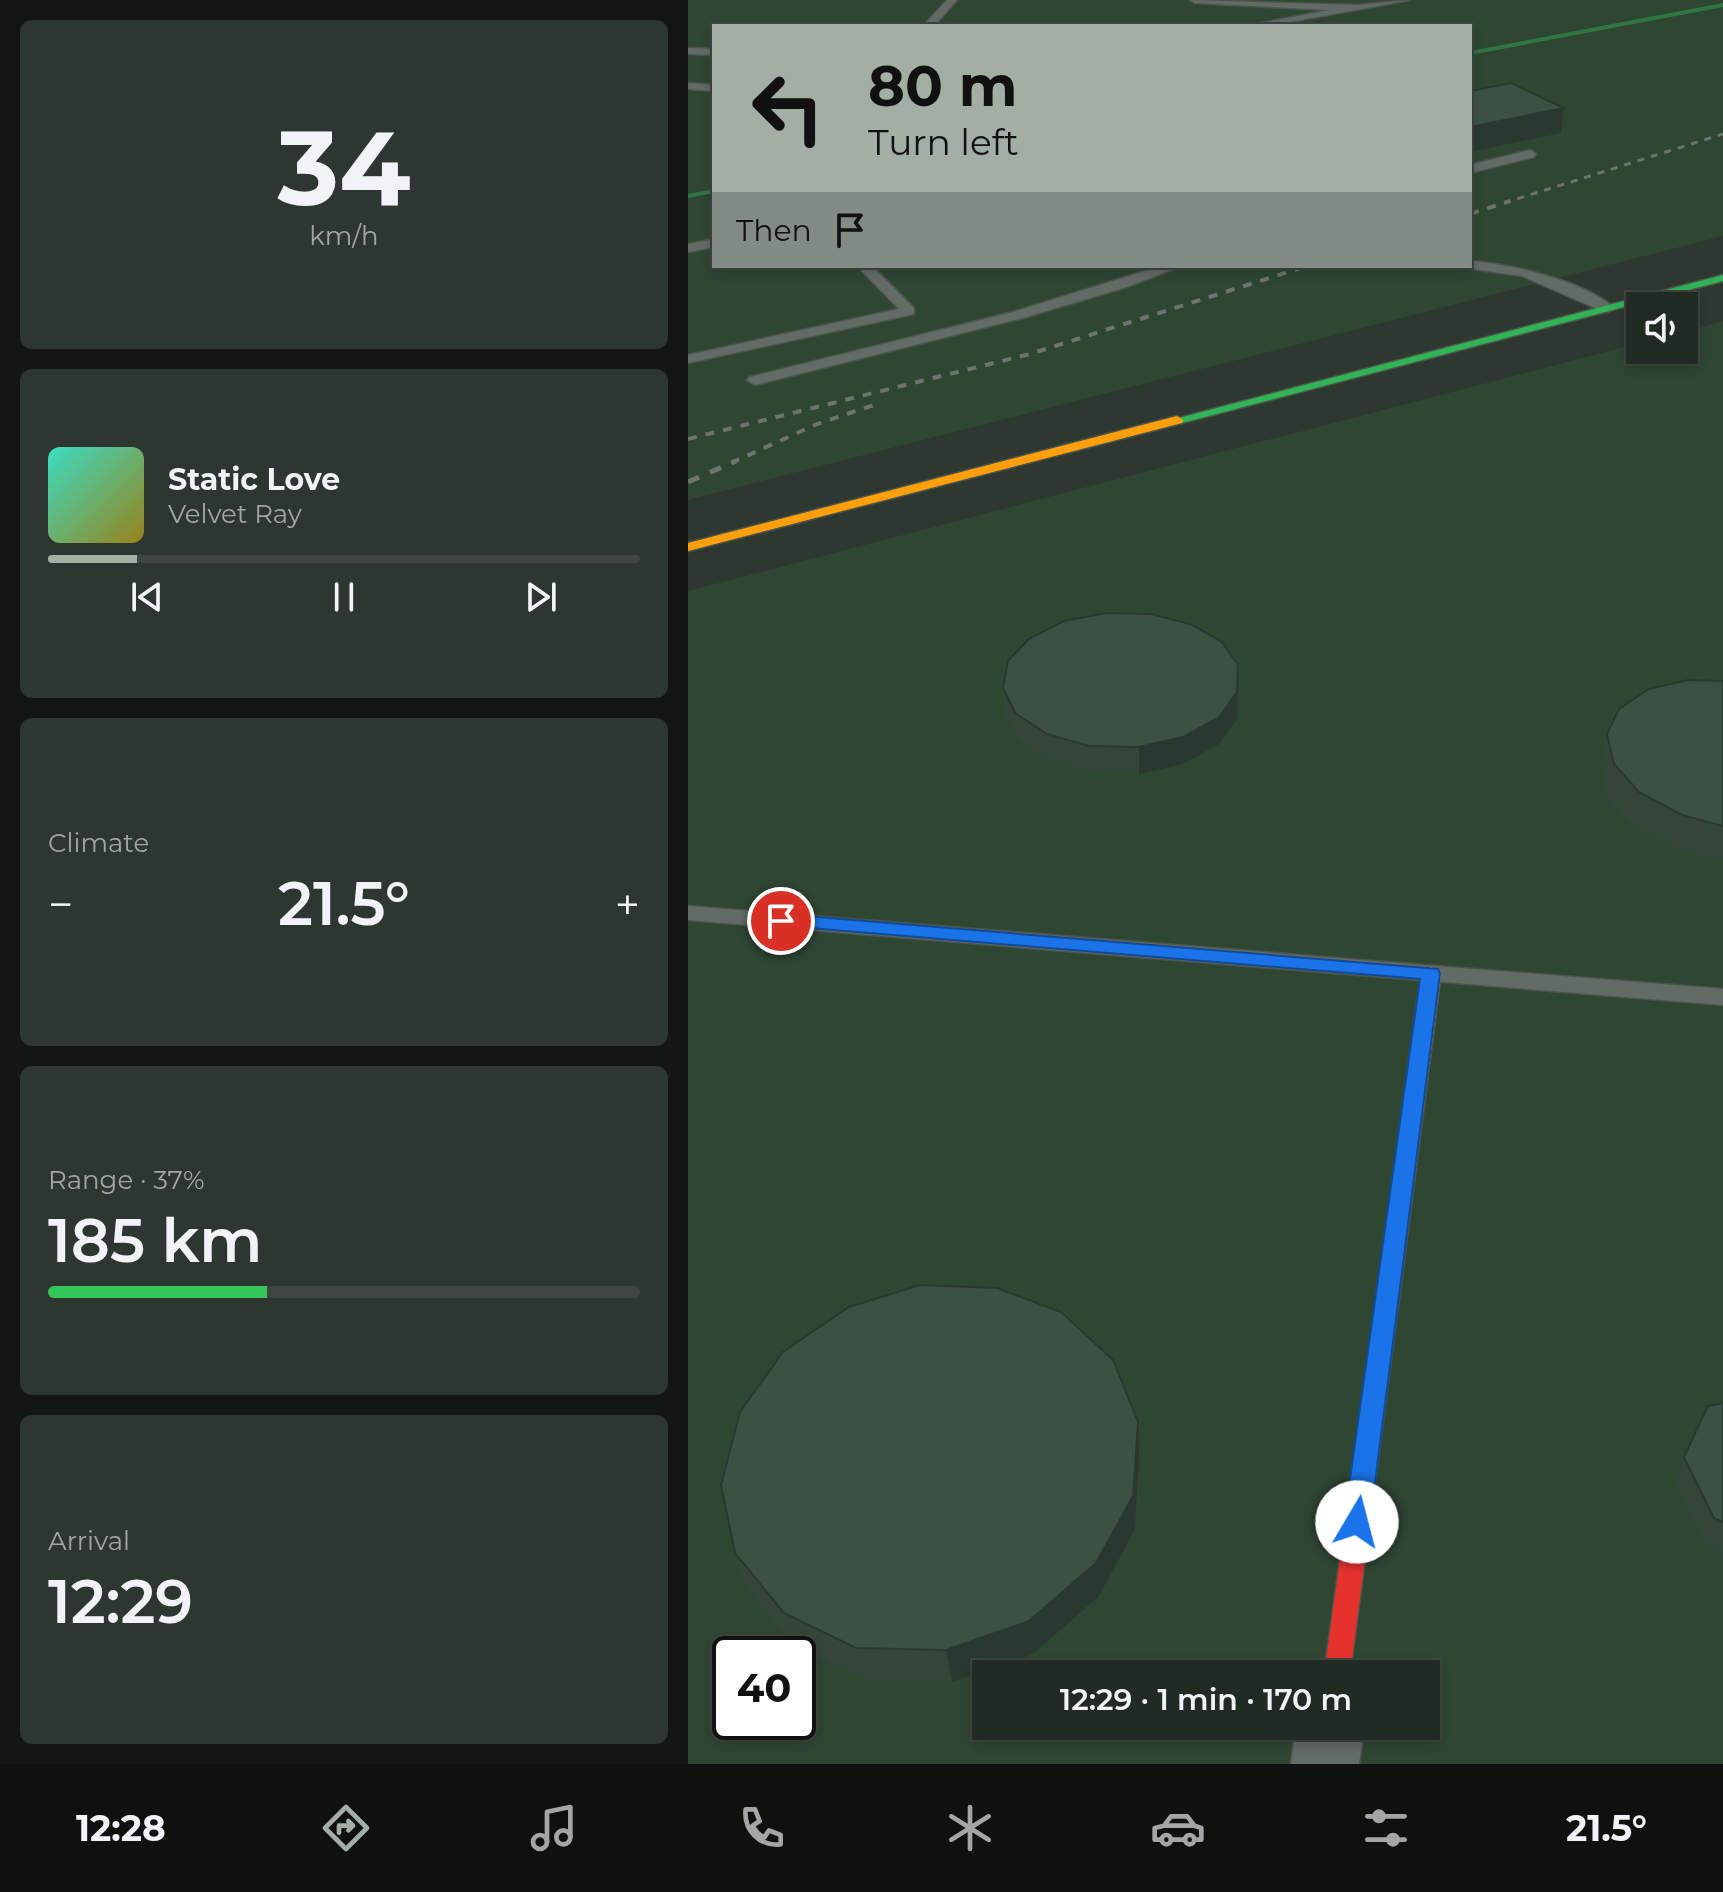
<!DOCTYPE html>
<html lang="en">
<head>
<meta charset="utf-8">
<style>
	:root { --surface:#222a24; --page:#2e3631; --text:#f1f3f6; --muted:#a2a7a6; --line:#3f4641; --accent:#a3aea5 }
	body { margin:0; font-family:Montserrat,sans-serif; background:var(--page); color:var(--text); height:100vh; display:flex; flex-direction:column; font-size:30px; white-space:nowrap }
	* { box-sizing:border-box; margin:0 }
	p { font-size:26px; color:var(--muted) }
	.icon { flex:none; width:44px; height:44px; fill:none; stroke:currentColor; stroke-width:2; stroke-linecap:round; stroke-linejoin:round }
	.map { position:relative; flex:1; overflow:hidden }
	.side { display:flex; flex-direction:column; gap:20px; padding:20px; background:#131714; width:688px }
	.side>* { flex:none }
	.banner { position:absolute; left:24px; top:24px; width:760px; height:244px; border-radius:0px; box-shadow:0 4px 12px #0003,0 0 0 2px var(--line); background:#a3aea5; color:#111; overflow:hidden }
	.tools { position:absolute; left:938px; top:292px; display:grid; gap:16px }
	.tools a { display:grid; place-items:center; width:72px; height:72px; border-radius:0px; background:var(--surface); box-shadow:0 4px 12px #0003,0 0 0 2px var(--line); font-size:40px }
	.speed { position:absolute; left:24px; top:1636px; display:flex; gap:16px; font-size:40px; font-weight:700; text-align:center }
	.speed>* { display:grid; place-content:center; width:104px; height:104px; border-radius:50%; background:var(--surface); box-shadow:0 4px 12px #0003,0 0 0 2px var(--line); line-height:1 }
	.speed .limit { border:4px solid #111; border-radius:12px; background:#fff; color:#111 }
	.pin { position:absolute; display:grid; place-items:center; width:68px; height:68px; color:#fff; margin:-34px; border:4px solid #fff; border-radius:50%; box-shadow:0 2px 8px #0007 }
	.me { position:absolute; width:88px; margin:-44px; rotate:8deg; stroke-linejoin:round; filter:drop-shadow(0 0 6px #0008) }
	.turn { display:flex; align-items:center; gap:28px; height:168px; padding:0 24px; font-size:36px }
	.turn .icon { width:104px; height:104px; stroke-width:2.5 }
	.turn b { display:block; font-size:56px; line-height:68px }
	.then { display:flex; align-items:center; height:76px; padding:0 24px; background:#0003; gap:16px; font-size:30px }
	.big { font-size:60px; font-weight:600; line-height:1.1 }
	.side .widget { flex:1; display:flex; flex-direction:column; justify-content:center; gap:12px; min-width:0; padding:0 28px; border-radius:12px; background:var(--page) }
	.side .dial { align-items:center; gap:0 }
	.dial b { font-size:104px; line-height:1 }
	.song { display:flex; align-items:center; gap:24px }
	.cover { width:96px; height:96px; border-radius:12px; background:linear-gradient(135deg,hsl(170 70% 55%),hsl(50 70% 35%)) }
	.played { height:8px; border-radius:4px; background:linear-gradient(90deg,var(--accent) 15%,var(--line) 15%) }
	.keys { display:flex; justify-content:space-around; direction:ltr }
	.heat { display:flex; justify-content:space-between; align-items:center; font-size:44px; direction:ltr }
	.charge { height:12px; border-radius:6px; background:linear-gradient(90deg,#34c759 37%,var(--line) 0) }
	.trip { position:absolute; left:284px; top:1660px; width:468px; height:80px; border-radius:0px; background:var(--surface); box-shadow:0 4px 12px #0003,0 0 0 2px var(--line); font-weight:600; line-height:80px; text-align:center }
	.menu { display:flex; height:128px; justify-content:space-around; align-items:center; background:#0e110e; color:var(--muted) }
	.menu .icon { width:56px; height:56px }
	.menu .on { color:var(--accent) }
	.menu b { font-size:36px; color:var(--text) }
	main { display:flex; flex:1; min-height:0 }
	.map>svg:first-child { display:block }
</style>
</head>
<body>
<main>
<section class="side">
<div class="widget dial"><b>34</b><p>km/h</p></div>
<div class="widget">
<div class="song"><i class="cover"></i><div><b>Static Love</b><p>Velvet Ray</p></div></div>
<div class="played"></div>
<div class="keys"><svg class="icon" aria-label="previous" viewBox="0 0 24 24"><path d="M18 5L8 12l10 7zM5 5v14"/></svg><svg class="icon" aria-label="pause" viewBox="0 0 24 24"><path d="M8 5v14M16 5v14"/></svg><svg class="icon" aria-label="next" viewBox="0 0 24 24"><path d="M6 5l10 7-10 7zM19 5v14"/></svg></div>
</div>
<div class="widget"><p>Climate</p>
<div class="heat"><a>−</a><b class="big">21.5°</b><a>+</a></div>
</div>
<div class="widget"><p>Range · 37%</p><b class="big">185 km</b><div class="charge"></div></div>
<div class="widget"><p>Arrival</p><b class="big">12:29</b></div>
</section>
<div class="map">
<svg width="1035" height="1764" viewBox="0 0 1035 1764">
	<rect width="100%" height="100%" fill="#2d3830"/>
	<path fill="#2f4633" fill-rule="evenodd" d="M 0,0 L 1035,0 L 1035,236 L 0,500 ZM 26,26 L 782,26 L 782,266 L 26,266 Z
		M 1035,321 L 1035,1764 L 0,1764 L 0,591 L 952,343 L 952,350 L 996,350 L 996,332 ZM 42,1654 L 110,1654 L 110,1722 L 42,1722 ZM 298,1674 L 738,1674 L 738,1726 L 298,1726 Z"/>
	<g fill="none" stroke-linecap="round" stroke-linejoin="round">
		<path fill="#307545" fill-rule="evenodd" d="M 1035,3 L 1035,7 L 782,55 L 782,51 Z
			M 26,189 L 26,193 L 0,198 L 0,194 Z"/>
		<g stroke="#4b544d" stroke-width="3">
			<path id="lane" d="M 259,0 L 269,0 L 246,26 L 235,26 Z
				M 502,0 L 669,5 L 722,0 L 580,26 L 557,26 L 642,10 L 507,3 Z
				M 0,48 L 26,49 L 26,55 L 0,54 Z
				M 0,83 L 26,85 L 26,91 L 0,89 Z
				M 842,150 L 848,154 L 846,157 L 782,173 L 782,165 Z
				M 26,239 L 26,247 L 0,252 L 0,244 Z
				M 782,261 C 822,264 897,281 926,308 L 919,312 L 914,311 L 834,276 L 777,268 L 782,266 Z
				M 169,266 L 184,266 L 226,308 L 226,314 L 0,363 L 0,355 L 211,309 Z
				M 473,266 L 493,266 L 439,287 L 335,318 L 67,385 L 59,380 L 62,377 L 325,312 Z
				M 0,906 L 1035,989 L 1035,1005 L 0,920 Z"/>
		</g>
		<g stroke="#4b544d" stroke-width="3">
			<path id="street" d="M 608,1726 L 676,1726 L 671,1764 L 603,1764 Z"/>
		</g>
		<g stroke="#4b544d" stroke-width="3">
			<path id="fast" d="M 1035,275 L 1035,281 L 494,423 L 483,420 Z"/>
		</g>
		<g stroke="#4b544d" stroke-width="3">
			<path id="slow" d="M 489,416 L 495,420 L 494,423 L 0,551 L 0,543 Z
				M 743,967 L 753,974 L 714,1275 L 711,1281 L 703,1284 L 695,1281 L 692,1275 L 733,974 Z"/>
		</g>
		<g stroke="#4b544d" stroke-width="3">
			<path id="jam" d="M 703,1266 L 711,1269 L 714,1275 L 662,1674 L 636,1674 L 692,1275 L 695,1269 Z"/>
		</g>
		<use href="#lane" fill="#636b65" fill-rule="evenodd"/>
		<use href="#street" fill="#636b65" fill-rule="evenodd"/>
		<use href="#fast" fill="#30b455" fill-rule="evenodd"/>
		<use href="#slow" fill="#ff9f0a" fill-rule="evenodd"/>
		<use href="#jam" fill="#e5322d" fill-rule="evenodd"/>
		<path stroke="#6c746d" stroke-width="3" stroke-dasharray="7 7" stroke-linecap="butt" d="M 816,203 L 1035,134"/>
		<path stroke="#6c746d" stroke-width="4" stroke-dasharray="9 9" stroke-linecap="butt" d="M 782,214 L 822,201
			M 0,439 L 342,354 L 619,266
			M 43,463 L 129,424 L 186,405"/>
		<path stroke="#6c746d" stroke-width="5" stroke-dasharray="12 12" stroke-linecap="butt" d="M 0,482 L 48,461"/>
	</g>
	<path fill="#34463a" d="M 1035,681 L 1035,862 L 986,849 L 944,826 L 920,797 L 913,767 L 919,734 Z
		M 315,688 L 549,719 L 531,744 L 495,764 L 451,774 L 402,773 L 360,761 L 330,740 L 317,715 Z
		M 1035,1403 L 1035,1555 L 1017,1545 L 988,1484 L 996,1457 Z
		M 451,1456 L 447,1529 L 411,1596 L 345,1654 L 264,1682 L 177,1680 L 106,1646 L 58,1586 L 47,1553 Z"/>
	<path fill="#2a3930" d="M 876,108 L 873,133 L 782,152 L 782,127 Z
		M 550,665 L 549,719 L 531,744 L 495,764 L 451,774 L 451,747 Z
		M 450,1422 L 451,1456 L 447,1529 L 411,1596 L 345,1654 L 264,1682 L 258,1650 Z"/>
	<path fill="#3c5144" stroke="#2a3930" stroke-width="2" d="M 633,21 L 644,26 L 615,25 Z
		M 823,83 L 876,108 L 782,127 L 782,91 Z
		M 418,613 L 463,614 L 502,624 L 534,642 L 550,665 L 549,692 L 531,717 L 495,737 L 451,747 L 401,746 L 359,734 L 327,713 L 315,688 L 320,661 L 341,639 L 376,621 Z
		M 1000,680 L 1035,681 L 1035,826 L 994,815 L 951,792 L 926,764 L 919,734 L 931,709 L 961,689 Z
		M 232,1285 L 309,1288 L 373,1312 L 425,1360 L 450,1422 L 445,1496 L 408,1563 L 341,1621 L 258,1650 L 168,1648 L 96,1613 L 47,1553 L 33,1485 L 52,1412 L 95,1352 L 161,1307 Z
		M 1035,1403 L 1035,1522 L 1026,1518 L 996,1457 L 1020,1406 Z"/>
	<path fill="#1a73e8" stroke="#114b97" stroke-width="2" d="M 93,914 L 750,969 L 752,974 L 682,1522 L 678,1530 L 669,1533 L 660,1530 L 656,1522 L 732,979 L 86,925 L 83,921 L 86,916 Z"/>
</svg>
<div class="tools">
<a><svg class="icon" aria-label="sound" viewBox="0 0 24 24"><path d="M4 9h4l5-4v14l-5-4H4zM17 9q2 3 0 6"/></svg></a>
</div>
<div class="speed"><div class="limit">40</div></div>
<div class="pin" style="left:93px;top:921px;background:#d93025"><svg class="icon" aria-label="arrive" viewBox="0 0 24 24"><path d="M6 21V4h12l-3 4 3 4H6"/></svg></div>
<svg class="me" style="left:669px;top:1522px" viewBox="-20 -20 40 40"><circle r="19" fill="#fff"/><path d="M0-13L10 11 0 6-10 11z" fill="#1a73e8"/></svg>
<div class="trip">12:29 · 1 min · 170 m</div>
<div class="banner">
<div class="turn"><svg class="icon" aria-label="left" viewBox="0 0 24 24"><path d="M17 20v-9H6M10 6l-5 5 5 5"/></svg><div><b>80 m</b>Turn left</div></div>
<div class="then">Then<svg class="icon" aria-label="arrive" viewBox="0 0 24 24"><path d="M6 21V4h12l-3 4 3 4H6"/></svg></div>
</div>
</div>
</main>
<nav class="menu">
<b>12:28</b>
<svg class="icon on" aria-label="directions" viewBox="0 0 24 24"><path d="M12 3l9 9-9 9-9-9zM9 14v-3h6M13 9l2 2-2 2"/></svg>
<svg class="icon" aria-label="music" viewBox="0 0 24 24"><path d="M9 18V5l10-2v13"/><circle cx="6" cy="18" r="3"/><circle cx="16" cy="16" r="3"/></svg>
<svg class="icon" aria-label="phone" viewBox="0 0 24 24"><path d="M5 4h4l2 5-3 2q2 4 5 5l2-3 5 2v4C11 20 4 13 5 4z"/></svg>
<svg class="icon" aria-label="climate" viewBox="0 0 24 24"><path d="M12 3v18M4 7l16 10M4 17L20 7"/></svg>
<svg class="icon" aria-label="car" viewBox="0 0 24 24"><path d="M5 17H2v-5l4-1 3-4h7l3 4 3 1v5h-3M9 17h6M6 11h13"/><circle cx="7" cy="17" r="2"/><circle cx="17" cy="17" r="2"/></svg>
<svg class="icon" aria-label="filters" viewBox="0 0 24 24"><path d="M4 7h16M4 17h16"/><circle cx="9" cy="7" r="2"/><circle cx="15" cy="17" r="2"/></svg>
<b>21.5°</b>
</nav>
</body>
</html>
